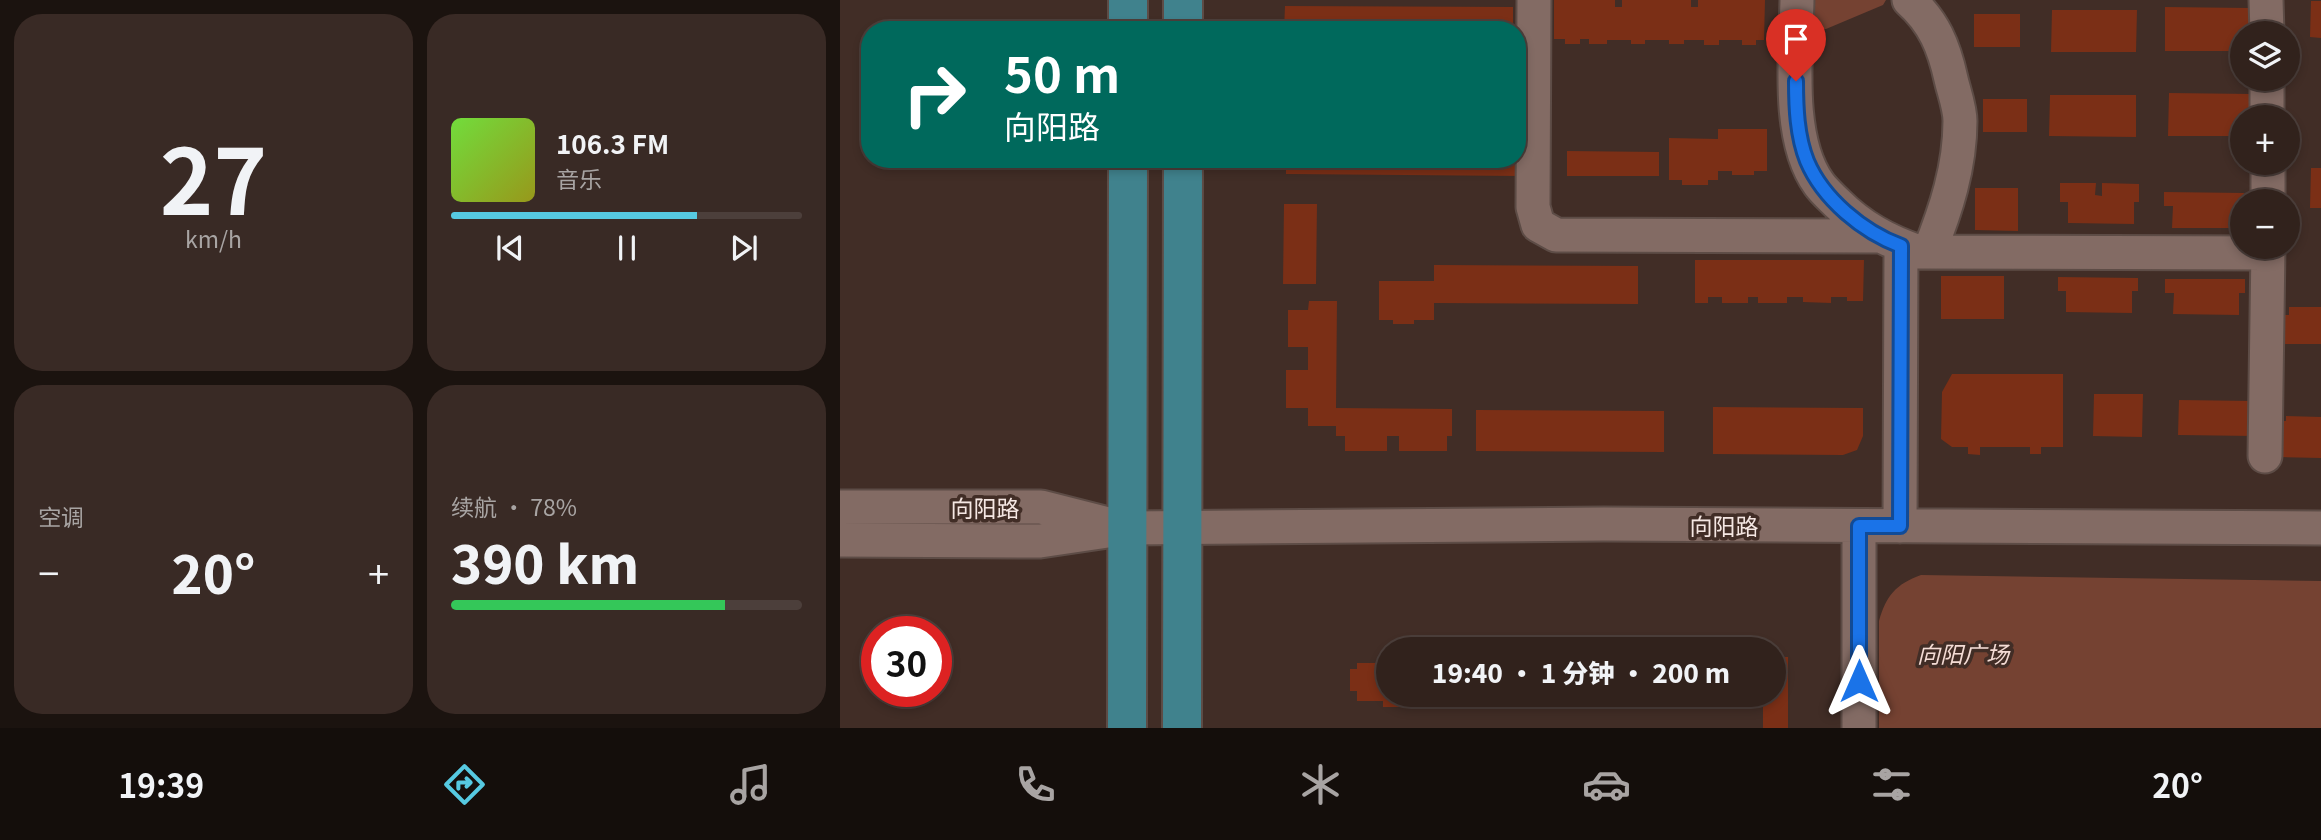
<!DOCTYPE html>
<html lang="zh">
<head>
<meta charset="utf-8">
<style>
	:root { --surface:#31221c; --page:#392a25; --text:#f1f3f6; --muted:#a8a4a3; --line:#4c3f3b; --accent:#56c9e1 }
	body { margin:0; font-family:Georgia,"Noto Sans SC",serif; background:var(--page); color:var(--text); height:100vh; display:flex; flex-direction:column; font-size:26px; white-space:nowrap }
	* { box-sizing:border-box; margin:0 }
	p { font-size:23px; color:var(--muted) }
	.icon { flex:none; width:38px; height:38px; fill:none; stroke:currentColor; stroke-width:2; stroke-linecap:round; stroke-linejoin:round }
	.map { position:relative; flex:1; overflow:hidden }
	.drawer { display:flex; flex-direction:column; gap:14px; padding:14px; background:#1b130f; width:840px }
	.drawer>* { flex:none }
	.top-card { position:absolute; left:21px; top:21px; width:665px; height:147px; border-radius:28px; box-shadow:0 4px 10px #0003,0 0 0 2px var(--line); background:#00695c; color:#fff; overflow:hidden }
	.controls { position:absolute; left:1390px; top:21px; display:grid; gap:14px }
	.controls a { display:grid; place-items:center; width:70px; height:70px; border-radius:50%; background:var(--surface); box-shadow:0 4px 10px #0003,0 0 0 2px var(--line); font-size:35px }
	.speed { position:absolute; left:21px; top:616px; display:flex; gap:14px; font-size:35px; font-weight:700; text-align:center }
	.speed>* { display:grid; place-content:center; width:91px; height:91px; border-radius:50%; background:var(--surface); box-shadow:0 4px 10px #0003,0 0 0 2px var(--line); line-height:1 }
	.speed .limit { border:10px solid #d22; background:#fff; color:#111 }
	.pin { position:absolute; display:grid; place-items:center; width:60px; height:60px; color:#fff; margin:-72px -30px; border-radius:50% 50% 50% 0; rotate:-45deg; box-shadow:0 0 7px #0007 }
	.pin .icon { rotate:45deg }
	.me { position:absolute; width:77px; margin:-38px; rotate:0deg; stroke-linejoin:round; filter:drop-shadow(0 0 5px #0008) }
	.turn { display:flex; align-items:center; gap:24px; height:147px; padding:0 28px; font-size:32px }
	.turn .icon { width:91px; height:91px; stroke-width:2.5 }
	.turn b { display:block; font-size:49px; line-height:60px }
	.big { font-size:52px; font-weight:800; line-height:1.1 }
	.drawer .card { flex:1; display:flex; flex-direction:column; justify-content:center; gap:10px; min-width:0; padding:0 24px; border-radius:28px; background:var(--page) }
	.drawer .dial { align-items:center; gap:0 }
	.dial b { font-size:91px; line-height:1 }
	.song { display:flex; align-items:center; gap:21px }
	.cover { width:84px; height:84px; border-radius:10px; background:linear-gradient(135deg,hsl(100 70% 55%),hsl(60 70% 35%)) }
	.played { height:7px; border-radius:4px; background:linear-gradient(90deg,var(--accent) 70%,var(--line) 70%) }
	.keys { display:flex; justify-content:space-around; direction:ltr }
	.heat { display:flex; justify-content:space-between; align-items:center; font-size:38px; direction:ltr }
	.charge { height:10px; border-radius:5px; background:linear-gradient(90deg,#34c759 78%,var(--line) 0) }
	.drawer .tiles { flex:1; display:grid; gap:14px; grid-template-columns:repeat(2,1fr) }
	.trip { position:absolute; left:536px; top:637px; width:410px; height:70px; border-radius:35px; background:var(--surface); box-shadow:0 4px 10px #0003,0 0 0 2px var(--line); font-weight:800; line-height:70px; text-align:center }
	.tab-bar { display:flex; height:112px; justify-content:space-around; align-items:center; background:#140e0b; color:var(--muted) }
	.tab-bar .icon { width:49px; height:49px }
	.tab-bar .on { color:var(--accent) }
	.tab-bar b { font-size:32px; color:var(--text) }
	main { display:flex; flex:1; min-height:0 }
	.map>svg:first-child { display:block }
</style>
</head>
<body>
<main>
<section class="drawer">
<div class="tiles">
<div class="card dial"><b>27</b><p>km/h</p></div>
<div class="card">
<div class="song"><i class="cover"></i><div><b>106.3 FM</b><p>音乐</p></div></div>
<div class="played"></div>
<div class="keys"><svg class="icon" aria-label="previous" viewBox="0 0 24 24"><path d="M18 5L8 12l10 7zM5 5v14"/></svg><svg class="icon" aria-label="pause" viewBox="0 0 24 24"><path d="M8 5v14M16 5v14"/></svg><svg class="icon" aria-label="next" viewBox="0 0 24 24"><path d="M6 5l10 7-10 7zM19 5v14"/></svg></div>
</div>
<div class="card"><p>空调</p>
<div class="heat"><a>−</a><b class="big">20°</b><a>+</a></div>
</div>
<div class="card"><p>续航 · 78%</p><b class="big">390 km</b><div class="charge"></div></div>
</div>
</section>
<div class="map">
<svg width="1481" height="728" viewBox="0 0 1481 728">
	<rect width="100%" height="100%" fill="#412d26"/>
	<path fill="#754232" d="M 968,0 L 1046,0 L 1043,5 L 986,29 L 971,29 Z
		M 1081,575 L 1481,581 L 1481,728 L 1039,728 L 1039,621 C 1046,596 1056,584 1081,575 Z"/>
	<path fill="#7b2f16" d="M 714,0 L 775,0 L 775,7 L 782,7 L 782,0 L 851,0 L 851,7 L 858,7 L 858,0 L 925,0 L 924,40 L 916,40 L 916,45 L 902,45 L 902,40 L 879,40 L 879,45 L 864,45 L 864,40 L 844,40 L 844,44 L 829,44 L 829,40 L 805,40 L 805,44 L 791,44 L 791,40 L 767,40 L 767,44 L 749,44 L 749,39 L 740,39 L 740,44 L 725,44 L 725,39 L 714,39 Z
		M 1471,1 L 1481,1 L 1481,38 L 1470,37 Z
		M 445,6 L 673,7 L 673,30 L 444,30 Z
		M 1325,7 L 1410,8 L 1410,33 L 1402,33 L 1402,51 L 1325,51 Z
		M 1212,10 L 1297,10 L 1296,52 L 1211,52 Z
		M 1134,14 L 1180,14 L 1180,47 L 1134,47 Z
		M 1329,93 L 1412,94 L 1412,117 L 1402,117 L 1402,136 L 1328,136 Z
		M 1210,95 L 1296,95 L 1296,137 L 1209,136 Z
		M 1143,99 L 1187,99 L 1187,132 L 1143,132 Z
		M 878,129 L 927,129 L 927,171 L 914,171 L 914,175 L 892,175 L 892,171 L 878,171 L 878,180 L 868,180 L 868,185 L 842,185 L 842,180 L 829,180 L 829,138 L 878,139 Z
		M 727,151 L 819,152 L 819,176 L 727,176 Z
		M 446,159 L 677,159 L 681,176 L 446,174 Z
		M 1471,168 L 1481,168 L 1481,208 L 1470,208 Z
		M 1220,183 L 1256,183 L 1255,195 L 1262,196 L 1262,183 L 1299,184 L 1299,202 L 1294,202 L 1294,224 L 1228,223 L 1228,202 L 1220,202 Z
		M 1135,188 L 1178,188 L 1178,231 L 1135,230 Z
		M 1324,192 L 1404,193 L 1402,207 L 1398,207 L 1398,228 L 1332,228 L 1333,206 L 1324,206 Z
		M 444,204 L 477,204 L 476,284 L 443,284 Z
		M 855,260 L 1024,260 L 1023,301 L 1007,301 L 1007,297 L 991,297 L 991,303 L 963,302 L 963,297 L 947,297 L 947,303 L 918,303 L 918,297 L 908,297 L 908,303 L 882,303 L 882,297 L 868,297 L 868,303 L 855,303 Z
		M 594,265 L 798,266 L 798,304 L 594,303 L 594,320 L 574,320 L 574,324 L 553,324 L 553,320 L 539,320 L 539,281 L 594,281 Z
		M 1101,276 L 1164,276 L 1164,319 L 1101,319 Z
		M 1218,277 L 1298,278 L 1298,291 L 1292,291 L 1292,313 L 1226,312 L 1226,291 L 1218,291 Z
		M 1325,279 L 1405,279 L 1405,293 L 1399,293 L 1399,315 L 1333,314 L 1334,293 L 1325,293 Z
		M 469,301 L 497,301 L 496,408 L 612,409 L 612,436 L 607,436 L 607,451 L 559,451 L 559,436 L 547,436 L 547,451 L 505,451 L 505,436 L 496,436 L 496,426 L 468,426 L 468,408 L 446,408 L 446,370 L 468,370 L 468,347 L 448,347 L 448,310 L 468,310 Z
		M 1449,307 L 1481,307 L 1481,344 L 1441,344 L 1442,315 L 1449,315 Z
		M 1112,374 L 1223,374 L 1223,447 L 1201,447 L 1201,454 L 1190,454 L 1190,447 L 1140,447 L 1140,455 L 1128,454 L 1128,447 L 1112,447 L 1101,439 L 1102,392 Z
		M 1254,394 L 1303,394 L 1302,437 L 1253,436 Z
		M 1339,400 L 1414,401 L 1414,436 L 1338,435 Z
		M 873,407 L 1023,408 L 1023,436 L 1017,450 L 1003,455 L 873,454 Z
		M 636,410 L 824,411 L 824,452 L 636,451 Z
		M 1446,416 L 1481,417 L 1481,458 L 1440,457 L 1440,421 L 1446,421 Z
		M 540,656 L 548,656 L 548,695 L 674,695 L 674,702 L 647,701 L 647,708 L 624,708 L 624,701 L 562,701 L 562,707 L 543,707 L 543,701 L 517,701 L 517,691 L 510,691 L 510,669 L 517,669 L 517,663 L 540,663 Z
		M 933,657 L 948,657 L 948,728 L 923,728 L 923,700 L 907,700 L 907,695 L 933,695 Z
		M 817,695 L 853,695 L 853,701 L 817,701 Z"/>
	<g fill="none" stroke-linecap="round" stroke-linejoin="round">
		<g stroke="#5d4c46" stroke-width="37">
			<path id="minor" d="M 694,0 L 693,207 L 698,225 L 716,235 L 1038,236
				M 957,0 C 956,53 946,139 979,184 C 984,191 991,197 997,203 C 1021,227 1047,241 1079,252 L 1428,253
				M 1069,0 C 1094,22 1104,47 1111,79 C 1114,92 1120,108 1120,121 C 1120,167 1106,210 1089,252
				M 1426,0 L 1427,33
				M 1427,79 L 1427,117
				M 1428,163 L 1428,201
				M 1425,456 L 1428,247
				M 0,507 L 201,507 L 268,524
				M 1060,526 L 1061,246
				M 0,540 L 200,541 L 288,528 L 764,524 L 1481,528
				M 1019,728 L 1019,526"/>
		</g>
		<g stroke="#5d4c46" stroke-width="42">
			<path id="major" d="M 288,30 L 288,0
				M 343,30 L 343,0
				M 287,728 L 288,159
				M 342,728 L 343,159"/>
		</g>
		<use href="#minor" stroke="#836b64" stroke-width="33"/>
		<use href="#major" stroke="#40828d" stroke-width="38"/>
	</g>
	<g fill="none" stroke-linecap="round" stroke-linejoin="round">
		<g stroke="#114b97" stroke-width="18">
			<path id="route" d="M 956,81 C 956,107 957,136 967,161 C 983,199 1023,232 1061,246 L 1060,526 L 1019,526 L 1019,681"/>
		</g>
		<use href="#route" stroke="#1a73e8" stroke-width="12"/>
	</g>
	<g text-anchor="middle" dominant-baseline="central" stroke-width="7" stroke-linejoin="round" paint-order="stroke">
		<g font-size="23" fill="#f5e7e3" stroke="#412d26">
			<text x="145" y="507">向阳路</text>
			<text x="884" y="525">向阳路</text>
		</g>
		<g font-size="23" font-style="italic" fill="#f4dcd5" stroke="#412d26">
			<text x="1123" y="653">向阳广场</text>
		</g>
	</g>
</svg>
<div class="controls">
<a><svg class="icon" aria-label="layers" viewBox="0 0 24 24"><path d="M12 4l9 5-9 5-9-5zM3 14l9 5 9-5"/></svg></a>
<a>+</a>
<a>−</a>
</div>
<div class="speed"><div class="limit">30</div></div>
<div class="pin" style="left:956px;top:81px;background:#d93025"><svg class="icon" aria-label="arrive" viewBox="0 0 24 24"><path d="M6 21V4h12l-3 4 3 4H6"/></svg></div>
<svg class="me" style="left:1019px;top:681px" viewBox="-20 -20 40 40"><path d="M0-17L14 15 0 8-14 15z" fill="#1a73e8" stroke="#fff" stroke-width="4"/></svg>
<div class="trip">19:40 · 1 分钟 · 200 m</div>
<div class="top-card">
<div class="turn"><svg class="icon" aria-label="right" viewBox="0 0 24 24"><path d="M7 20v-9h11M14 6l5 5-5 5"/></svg><div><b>50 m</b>向阳路</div></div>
</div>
</div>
</main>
<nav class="tab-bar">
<b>19:39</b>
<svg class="icon on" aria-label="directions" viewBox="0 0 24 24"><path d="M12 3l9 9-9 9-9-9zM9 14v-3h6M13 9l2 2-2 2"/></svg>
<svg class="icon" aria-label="music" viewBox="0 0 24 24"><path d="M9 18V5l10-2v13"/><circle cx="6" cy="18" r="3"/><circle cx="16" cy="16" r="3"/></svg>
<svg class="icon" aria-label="phone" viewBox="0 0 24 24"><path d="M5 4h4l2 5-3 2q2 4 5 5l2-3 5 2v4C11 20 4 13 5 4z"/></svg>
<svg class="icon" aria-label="climate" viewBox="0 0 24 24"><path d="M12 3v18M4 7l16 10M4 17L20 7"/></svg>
<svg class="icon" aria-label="car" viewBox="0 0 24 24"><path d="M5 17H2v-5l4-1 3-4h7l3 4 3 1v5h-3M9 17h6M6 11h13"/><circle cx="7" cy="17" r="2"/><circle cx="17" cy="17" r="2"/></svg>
<svg class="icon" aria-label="filters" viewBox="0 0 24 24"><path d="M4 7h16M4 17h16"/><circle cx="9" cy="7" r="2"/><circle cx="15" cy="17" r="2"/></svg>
<b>20°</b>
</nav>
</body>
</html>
